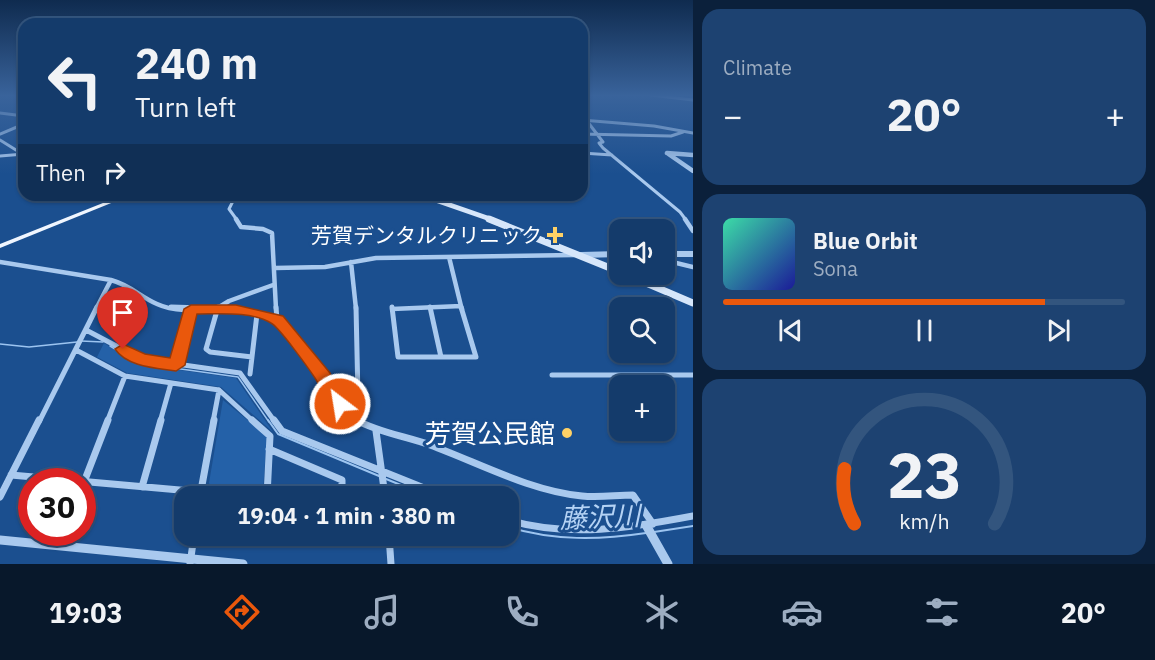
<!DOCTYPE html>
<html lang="en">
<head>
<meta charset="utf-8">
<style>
	:root { --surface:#143b6b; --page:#1d4271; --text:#f1f3f6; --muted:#9dadc1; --line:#33557e; --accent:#ea580c }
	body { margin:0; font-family:"IBM Plex Sans","Noto Sans JP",sans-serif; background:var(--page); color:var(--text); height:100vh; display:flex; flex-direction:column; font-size:22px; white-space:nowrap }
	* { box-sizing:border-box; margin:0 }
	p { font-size:20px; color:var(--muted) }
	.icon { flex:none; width:33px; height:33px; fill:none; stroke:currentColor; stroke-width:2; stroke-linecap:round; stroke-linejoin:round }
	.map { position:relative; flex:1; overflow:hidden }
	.drawer { display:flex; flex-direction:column; gap:9px; padding:9px; background:#0b203b; width:462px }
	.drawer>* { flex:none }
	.hud { position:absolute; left:18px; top:18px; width:570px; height:183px; border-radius:18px; box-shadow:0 2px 4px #0004,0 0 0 2px var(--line); background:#143b6b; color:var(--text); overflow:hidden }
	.buttons { position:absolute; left:609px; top:219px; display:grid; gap:12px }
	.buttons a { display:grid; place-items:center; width:66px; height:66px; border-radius:12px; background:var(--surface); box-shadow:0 2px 4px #0004,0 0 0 2px var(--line); font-size:30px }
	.speed { position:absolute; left:18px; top:468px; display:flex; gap:12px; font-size:30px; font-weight:700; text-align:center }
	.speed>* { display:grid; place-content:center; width:78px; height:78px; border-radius:50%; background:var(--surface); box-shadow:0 2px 4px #0004,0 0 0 2px var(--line); line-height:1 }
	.speed .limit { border:9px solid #d22; background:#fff; color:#111 }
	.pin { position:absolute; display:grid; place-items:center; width:51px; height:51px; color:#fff; margin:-62px -26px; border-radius:50% 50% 50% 0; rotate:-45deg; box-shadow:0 0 6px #0007 }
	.pin .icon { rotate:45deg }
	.me { position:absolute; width:66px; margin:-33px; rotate:329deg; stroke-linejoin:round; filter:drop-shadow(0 0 4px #0008) }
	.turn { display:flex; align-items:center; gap:21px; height:126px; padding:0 18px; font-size:27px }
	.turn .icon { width:78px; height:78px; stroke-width:2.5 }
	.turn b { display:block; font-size:42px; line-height:51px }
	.then { display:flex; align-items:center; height:57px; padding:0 18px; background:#0003; gap:12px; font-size:22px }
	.big { font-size:45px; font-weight:700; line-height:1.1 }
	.drawer .card { flex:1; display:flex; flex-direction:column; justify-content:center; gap:9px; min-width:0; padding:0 21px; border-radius:18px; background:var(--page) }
	.drawer .dial { align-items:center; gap:0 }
	.dial svg { height:156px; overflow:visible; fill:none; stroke:var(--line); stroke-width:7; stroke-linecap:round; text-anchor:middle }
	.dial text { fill:var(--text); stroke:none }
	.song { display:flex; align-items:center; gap:18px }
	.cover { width:72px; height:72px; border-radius:9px; background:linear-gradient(135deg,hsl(160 70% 55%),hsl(240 70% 35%)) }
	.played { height:6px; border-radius:3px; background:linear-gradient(90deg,var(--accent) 80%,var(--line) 80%) }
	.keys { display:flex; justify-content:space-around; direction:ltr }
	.heat { display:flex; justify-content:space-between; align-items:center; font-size:33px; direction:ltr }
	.trip { position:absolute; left:174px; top:486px; width:345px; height:60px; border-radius:18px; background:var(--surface); box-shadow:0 2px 4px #0004,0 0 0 2px var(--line); font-weight:700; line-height:60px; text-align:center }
	.menu { display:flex; height:96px; justify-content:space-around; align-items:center; background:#08182b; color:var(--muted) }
	.menu .icon { width:42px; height:42px }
	.menu .on { color:var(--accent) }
	.menu b { font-size:27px; color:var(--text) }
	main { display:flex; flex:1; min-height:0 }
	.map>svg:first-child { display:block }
</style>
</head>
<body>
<main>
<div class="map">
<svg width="693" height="564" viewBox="0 0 693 564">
	<rect width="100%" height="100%" fill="#1b4f8f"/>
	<path fill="#2461a8" d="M 104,343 L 136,364 L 236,378 L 273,432 L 221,387 L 127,373 L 97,357 Z
		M 223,400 L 267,436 L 263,490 L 259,493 L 212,488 L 209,483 Z"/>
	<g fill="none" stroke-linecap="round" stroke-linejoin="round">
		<path stroke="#9cc4f0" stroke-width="1.5" d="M 81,341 L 103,342
			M 0,344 L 29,347 L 77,342
			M 110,346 L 138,363 L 238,377 L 269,422"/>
		<path stroke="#9cc4f0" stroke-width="2" d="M 268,420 L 278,434 L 379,476
			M 386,479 L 428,496
			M 508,527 C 554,541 599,540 646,533
			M 654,532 L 693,526"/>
		<path stroke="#a9c9ee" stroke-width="3" d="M 651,95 L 693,100
			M 0,113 L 24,116
			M 582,120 L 654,126 L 693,133
			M 587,121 L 603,142 L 599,143 L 603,148 L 680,212 L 686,220
			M 0,134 L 24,124
			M 582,134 L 671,136 L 683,132
			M 0,140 L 16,150 L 24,151
			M 582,153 L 612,155
			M 0,156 L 24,154
			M 219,195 L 234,199 L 229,209 L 237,220"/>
		<path stroke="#a9c9ee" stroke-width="4.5" d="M 236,219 L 241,227 L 263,229 L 272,233 L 276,309
			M 685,219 L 693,231
			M 449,257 L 461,306
			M 664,260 L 693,267
			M 0,262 L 111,280 C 132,286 139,296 157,304 C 178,314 210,309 232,309
			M 351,262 L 356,309
			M 275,268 L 325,267 L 376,258 L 574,255
			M 96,309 L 111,280
			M 216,309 L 229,301 L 273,285
			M 392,309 L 461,306 L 462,309"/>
		<path stroke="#a9c9ee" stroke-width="5" d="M 171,307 L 236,309 L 277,320 L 324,378 L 330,396 L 359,422
			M 218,307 L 206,349 L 210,352 L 252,357
			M 276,307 L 277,320
			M 392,307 L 398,357 L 476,357 L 461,307
			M 430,307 L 441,357
			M 86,330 L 141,359 L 240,373 L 275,422
			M 76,350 L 125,376 L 219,390 L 213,422
			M 176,365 L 191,309
			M 250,374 L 257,314
			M 552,375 L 693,375
			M 219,390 L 254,422
			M 349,413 L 358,397 L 356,307
			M 39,422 L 97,307
			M 107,422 L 125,376
			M 160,422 L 171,383"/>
		<path stroke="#a9c9ee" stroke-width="7" d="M 252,420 L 270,436 L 267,496
			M 274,420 L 282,431 L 444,496
			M 356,420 C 380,433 405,436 430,445 C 479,463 530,491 582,496 C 599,498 616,495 633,495 L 653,524
			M 376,431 L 385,496
			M 269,449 L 342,480 L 342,496
			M 11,475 L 247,496
			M 84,482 L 108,420
			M 142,487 L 161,420
			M 200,496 L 214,420
			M 0,497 L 39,420
			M 508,520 C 571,538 630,528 693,516
			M 389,536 L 391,564
			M 190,564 L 194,536"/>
		<path stroke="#a9c9ee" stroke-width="4.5" d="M 667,153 L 693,171
			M 667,153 L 693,155"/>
		<path stroke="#a9c9ee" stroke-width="6" d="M 664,254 L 693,254
			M 581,255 L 620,254"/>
		<path stroke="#a9c9ee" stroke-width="9" d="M 646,525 L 668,564
			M 0,540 L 243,564"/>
		<path stroke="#d6e6fa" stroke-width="5" d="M 421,195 L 493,220"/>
		<path stroke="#d6e6fa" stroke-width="7" d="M 489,219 L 620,272
			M 625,274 L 693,303"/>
		<path fill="#f0f6ff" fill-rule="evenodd" d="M 123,195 L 131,195 L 0,248 L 0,244 Z"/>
	</g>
	<linearGradient id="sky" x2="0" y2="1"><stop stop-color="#0f2b4f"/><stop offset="0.55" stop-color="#39639b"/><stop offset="1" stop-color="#39639b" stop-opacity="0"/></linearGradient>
	<rect width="693" height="174" fill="url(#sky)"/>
	<path fill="#ea580c" stroke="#983908" stroke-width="1.5" d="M 191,305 L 236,305 L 283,316 L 330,373 L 338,392 L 349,404 L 346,409 L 333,409 C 322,399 323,390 315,378 C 309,369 279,327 271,323 C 251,311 220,314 197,314 L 185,365 L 176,371 C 157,368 127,367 115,349 L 123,344 L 145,354 L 170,358 L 184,309 Z"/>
	<g fill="#ffd166" stroke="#1b4f8f" stroke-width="2">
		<path d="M552 226h6v6h6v6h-6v6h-6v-6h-6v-6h6z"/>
		<circle cx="567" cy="433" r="6"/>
	</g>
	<g text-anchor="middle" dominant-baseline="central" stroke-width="6" stroke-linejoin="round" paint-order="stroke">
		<g font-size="21" fill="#fff" stroke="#1b4f8f" text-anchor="end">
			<text x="542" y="235">芳賀デンタルクリニック</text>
		</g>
		<g font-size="26" fill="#fff" stroke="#1b4f8f" text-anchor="end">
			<text x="555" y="433">芳賀公民館</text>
		</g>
		<g font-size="27" font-style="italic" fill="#b5d3f5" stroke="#1b4f8f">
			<text transform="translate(600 516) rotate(-2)">藤沢川</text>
		</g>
	</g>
</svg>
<div class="buttons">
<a><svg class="icon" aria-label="sound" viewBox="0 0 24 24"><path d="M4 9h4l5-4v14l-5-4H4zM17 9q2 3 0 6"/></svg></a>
<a><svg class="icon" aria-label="search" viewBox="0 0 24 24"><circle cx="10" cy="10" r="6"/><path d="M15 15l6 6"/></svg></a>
<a>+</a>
</div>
<div class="speed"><div class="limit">30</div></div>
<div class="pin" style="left:123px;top:349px;background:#d93025"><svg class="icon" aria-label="arrive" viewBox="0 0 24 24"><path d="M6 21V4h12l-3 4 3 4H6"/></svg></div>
<svg class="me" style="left:340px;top:404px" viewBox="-20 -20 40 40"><circle r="17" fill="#ea580c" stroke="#fff" stroke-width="3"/><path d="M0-11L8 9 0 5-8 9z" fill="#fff"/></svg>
<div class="trip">19:04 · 1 min · 380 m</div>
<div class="hud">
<div class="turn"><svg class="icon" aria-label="left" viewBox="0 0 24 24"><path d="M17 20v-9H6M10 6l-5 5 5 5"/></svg><div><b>240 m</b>Turn left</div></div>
<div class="then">Then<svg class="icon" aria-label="right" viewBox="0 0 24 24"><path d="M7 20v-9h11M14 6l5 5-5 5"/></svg></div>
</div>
</div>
<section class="drawer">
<div class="card"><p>Climate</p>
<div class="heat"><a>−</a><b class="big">20°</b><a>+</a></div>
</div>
<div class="card">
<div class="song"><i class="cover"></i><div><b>Blue Orbit</b><p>Sona</p></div></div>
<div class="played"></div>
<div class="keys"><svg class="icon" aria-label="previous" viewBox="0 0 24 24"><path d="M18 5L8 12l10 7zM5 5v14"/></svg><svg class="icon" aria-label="pause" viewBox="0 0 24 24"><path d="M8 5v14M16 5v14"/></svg><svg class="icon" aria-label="next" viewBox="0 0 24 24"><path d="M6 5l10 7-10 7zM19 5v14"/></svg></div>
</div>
<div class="card dial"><svg viewBox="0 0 100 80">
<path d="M14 69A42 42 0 1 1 86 69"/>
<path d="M14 69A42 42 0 0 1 9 41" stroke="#ea580c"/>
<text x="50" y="56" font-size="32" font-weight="700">23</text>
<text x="50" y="72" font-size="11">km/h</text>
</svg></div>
</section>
</main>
<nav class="menu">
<b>19:03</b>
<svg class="icon on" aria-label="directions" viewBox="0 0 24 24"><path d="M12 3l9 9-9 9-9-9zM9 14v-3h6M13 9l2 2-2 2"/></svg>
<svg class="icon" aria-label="music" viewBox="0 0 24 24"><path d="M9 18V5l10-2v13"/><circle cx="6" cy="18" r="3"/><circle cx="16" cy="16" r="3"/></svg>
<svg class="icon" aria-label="phone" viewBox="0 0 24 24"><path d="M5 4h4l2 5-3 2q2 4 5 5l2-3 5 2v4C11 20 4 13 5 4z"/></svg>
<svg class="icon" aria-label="climate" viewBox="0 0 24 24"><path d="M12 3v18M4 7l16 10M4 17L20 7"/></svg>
<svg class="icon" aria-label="car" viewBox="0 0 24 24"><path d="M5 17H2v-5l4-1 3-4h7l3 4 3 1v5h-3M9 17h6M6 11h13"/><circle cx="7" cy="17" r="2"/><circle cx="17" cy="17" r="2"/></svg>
<svg class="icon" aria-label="filters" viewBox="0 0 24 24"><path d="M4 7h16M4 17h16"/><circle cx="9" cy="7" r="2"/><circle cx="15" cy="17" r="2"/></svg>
<b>20°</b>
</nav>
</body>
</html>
